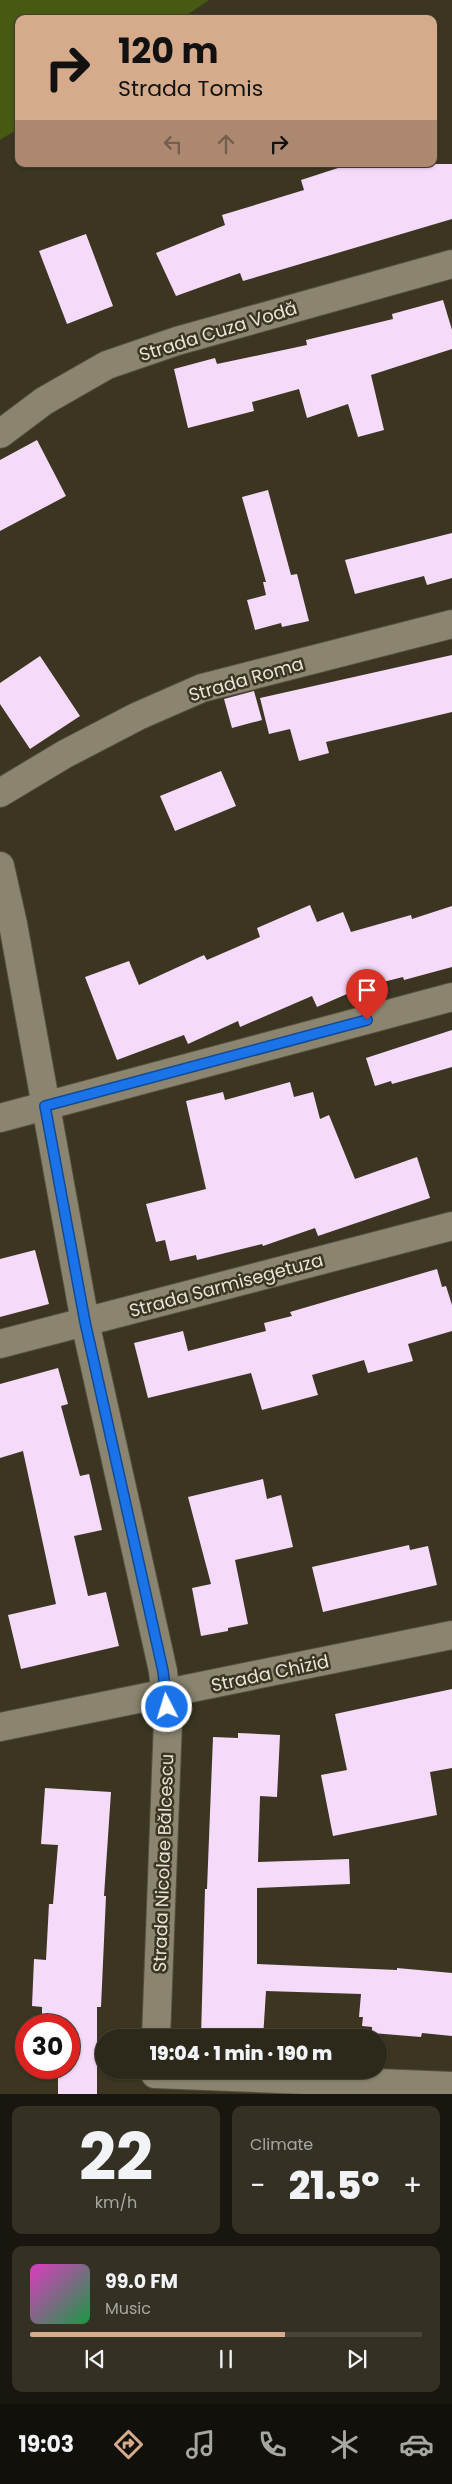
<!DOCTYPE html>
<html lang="en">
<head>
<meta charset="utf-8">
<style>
	:root { --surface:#2c281a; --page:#343023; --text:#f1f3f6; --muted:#a6a6a2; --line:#484439; --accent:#d6ab8b }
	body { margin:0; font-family:Poppins,sans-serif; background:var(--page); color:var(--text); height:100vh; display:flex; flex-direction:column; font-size:19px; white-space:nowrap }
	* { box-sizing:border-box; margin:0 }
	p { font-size:16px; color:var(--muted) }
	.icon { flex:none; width:28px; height:28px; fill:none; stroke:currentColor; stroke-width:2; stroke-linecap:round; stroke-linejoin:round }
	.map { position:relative; height:2094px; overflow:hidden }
	.panel { display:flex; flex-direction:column; gap:12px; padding:12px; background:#18160e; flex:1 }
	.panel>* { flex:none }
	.banner { position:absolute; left:15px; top:15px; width:422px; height:152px; border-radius:10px; box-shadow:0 1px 4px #0004,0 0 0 1px var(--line); background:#d6ab8b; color:#111; overflow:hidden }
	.speed { position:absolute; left:15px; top:2014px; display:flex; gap:10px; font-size:25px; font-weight:700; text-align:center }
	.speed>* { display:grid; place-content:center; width:65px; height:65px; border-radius:50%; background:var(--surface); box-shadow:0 1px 4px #0004,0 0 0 1px var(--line); line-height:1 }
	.speed .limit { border:8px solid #d22; background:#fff; color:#111 }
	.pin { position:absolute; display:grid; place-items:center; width:42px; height:42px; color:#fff; margin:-51px -21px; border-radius:50% 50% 50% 0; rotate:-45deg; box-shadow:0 0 5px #0007 }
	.pin .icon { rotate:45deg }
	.me { position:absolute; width:55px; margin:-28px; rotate:355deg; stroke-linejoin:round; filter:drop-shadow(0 0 4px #0008) }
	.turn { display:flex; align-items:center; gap:18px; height:105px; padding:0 20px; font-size:22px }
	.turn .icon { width:65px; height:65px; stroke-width:2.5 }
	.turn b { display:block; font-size:35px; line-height:42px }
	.lanes { display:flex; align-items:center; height:48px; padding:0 20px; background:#0003; justify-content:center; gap:25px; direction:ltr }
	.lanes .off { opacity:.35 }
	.big { font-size:38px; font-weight:800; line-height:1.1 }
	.panel .widget { flex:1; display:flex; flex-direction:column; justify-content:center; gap:8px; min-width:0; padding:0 18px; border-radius:10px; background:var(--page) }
	.panel .dial { align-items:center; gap:0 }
	.dial b { font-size:65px; line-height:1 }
	.song { display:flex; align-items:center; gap:15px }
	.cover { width:60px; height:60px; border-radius:8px; background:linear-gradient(135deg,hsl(310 70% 55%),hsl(140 70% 35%)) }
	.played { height:5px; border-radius:2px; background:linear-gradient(90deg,var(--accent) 65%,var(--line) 65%) }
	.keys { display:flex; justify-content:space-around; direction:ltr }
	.heat { display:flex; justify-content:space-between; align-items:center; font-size:28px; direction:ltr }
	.panel .tiles { flex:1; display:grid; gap:12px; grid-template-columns:1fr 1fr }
	.widget:last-child { grid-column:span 2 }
	.trip { position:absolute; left:95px; top:2029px; width:292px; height:50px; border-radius:25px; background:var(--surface); box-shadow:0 1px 4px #0004,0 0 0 1px var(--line); font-weight:800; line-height:50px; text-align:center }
	.dock { display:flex; height:80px; justify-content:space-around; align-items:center; background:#12100a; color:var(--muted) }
	.dock .icon { width:35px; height:35px }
	.dock .active { color:var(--accent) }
	.dock b { font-size:22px; color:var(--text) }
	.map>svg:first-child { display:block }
</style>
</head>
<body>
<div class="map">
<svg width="452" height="2094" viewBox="0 0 452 2094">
	<rect width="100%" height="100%" fill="#3b3522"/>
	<path fill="#485a12" d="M 0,0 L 209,0 L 181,19 L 19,19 L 19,128 L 0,140 Z"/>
	<path fill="#f5dbf9" d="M 336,164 L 452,164 L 452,219 L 243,281 L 240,273 L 176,296 L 156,253 L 225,225 L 222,215 L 304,190 L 301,180 L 338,168 Z
		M 86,234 L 113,306 L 67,324 L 39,251 Z
		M 443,300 L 452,330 L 452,349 L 371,375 L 384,430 L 358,437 L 348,404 L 307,418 L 299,389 L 252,402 L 254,411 L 188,428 L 174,369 L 215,358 L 217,364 L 307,345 L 306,340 L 393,319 L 392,314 Z
		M 37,440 L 66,496 L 0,531 L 0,460 Z
		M 268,490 L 291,575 L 297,574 L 309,621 L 282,627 L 281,623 L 255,630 L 247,600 L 266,595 L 263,582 L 266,582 L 242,497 Z
		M 452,533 L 452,578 L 427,585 L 424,576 L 355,594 L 345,560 Z
		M 452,655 L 452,712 L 326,742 L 329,753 L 299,761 L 290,729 L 269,734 L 260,698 Z
		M 40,656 L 80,716 L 30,749 L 0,704 L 0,683 Z
		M 254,691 L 262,720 L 232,728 L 224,699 Z
		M 221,771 L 236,806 L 175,831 L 160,796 Z
		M 310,905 L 317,922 L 343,912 L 351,932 L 411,915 L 412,919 L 452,906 L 452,967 L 404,980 L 403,977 L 363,987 L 317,1007 L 312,996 L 240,1027 L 238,1021 L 188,1044 L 184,1035 L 117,1060 L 85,977 L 129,961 L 139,985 L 204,955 L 207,960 L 260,937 L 257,928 Z
		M 452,1030 L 452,1067 L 392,1084 L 391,1081 L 375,1086 L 366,1058 Z
		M 290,1082 L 294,1097 L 313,1092 L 320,1119 L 329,1115 L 355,1179 L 417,1157 L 430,1198 L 318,1236 L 315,1228 L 263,1246 L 262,1244 L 197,1260 L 196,1255 L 170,1261 L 165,1240 L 156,1242 L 146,1204 L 206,1189 L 186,1101 L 223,1092 L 225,1100 Z
		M 35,1250 L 49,1304 L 0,1317 L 0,1259 Z
		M 437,1269 L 442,1287 L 446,1286 L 452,1305 L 452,1331 L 408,1344 L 413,1361 L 368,1373 L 364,1360 L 312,1375 L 318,1395 L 262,1410 L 251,1373 L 148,1398 L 134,1343 L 183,1331 L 188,1351 L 266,1331 L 264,1323 L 292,1316 L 290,1312 Z
		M 58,1368 L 68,1404 L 61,1406 L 80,1476 L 89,1474 L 102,1530 L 74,1536 L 88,1596 L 106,1592 L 119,1646 L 21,1669 L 8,1615 L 56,1604 L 23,1451 L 0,1458 L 0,1384 Z
		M 263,1479 L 267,1499 L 281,1495 L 293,1547 L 235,1560 L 248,1624 L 228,1628 L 228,1631 L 201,1636 L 192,1588 L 211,1584 L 188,1497 Z
		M 409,1545 L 410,1550 L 428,1546 L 437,1585 L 323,1612 L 312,1567 Z
		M 452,1689 L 452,1768 L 430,1772 L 437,1815 L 333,1836 L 321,1775 L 347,1770 L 335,1714 Z
		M 238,1733 L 280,1735 L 277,1797 L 260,1796 L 258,1862 L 349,1859 L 350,1884 L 257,1888 L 257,1964 L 397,1970 L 397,1968 L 452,1973 L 452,2036 L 422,2033 L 421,2037 L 372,2033 L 372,2027 L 362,2026 L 363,2017 L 359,2017 L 361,1994 L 266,1991 L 263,2038 L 201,2038 L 205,1889 L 207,1889 L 213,1737 L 238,1738 Z
		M 45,1788 L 111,1792 L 104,1896 L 106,1896 L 101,2007 L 97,2007 L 97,2094 L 58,2094 L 58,2077 L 41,2077 L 41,2068 L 69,2068 L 69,2025 L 42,2025 L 42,2007 L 32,2006 L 34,1959 L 46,1960 L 49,1904 L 53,1904 L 58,1845 L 41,1844 Z"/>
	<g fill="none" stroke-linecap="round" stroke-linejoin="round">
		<g stroke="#555040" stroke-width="30">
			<path id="street" d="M 0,434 L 44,401 L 107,365 L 177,341 L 452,264
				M 0,793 L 65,754 L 138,716 L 202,688 L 452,624
				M 0,866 L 13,924 L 85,1322 L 163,1671 L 168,1720 L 156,2038
				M 0,1118 L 452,997
				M 0,1344 L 452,1226
				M 0,1727 L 452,1635
				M 155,2074 L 452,2086"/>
		</g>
		<use href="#street" stroke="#8b8570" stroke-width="28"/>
	</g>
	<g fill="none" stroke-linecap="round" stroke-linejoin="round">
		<g stroke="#114b97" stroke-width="12">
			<path id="route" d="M 167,1707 L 163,1671 L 85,1322 L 45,1106 L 367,1020"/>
		</g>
		<use href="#route" stroke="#1a73e8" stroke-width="9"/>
	</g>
	<g text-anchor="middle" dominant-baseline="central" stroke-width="5" stroke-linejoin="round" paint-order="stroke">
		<g font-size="18" fill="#e8e4d9" stroke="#3b3522">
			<text transform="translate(218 331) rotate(-17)">Strada Cuza Vodă</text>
			<text transform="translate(246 679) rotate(-16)">Strada Roma</text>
			<text transform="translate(226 1285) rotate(-15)">Strada Sarmisegetuza</text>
			<text transform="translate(270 1673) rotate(-12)">Strada Chizid</text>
			<text transform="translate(163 1863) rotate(-88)">Strada Nicolae Bălcescu</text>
		</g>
	</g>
</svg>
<div class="speed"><div class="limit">30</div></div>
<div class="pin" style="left:367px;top:1020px;background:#d93025"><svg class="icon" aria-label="arrive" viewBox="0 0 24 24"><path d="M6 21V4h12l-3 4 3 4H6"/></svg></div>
<svg class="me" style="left:167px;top:1707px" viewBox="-20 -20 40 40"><circle r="17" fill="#1a73e8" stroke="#fff" stroke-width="3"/><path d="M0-11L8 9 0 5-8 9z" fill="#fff"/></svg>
<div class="trip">19:04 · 1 min · 190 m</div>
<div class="banner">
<div class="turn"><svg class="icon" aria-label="right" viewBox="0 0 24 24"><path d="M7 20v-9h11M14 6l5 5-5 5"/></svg><div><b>120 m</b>Strada Tomis</div></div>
<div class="lanes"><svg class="icon off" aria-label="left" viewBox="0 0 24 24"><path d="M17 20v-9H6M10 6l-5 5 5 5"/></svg><svg class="icon off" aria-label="ahead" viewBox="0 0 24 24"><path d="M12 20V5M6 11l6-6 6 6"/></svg><svg class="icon" aria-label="right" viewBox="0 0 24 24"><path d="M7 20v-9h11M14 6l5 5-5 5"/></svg></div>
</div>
</div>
<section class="panel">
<div class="tiles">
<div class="widget dial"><b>22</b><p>km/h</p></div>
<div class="widget"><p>Climate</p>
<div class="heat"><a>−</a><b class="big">21.5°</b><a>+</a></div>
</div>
<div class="widget">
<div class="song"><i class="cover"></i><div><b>99.0 FM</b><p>Music</p></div></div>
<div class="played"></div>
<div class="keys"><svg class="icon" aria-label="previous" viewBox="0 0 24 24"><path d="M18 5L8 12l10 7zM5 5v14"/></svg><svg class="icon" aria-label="pause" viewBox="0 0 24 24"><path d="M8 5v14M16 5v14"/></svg><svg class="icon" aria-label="next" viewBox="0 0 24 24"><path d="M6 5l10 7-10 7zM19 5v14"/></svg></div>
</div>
</div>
</section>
<nav class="dock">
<b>19:03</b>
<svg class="icon active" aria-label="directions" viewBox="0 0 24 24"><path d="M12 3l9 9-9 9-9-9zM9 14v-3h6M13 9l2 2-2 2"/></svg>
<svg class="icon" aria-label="music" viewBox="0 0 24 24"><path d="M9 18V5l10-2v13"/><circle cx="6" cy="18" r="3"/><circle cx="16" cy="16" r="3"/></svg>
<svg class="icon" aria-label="phone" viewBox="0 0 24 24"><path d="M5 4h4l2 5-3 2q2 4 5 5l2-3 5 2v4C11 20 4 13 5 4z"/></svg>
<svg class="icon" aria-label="climate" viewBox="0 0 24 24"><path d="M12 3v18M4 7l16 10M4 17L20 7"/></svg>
<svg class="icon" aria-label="car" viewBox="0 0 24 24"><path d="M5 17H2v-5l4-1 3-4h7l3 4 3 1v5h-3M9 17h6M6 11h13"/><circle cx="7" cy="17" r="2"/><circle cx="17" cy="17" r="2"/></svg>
</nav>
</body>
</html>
